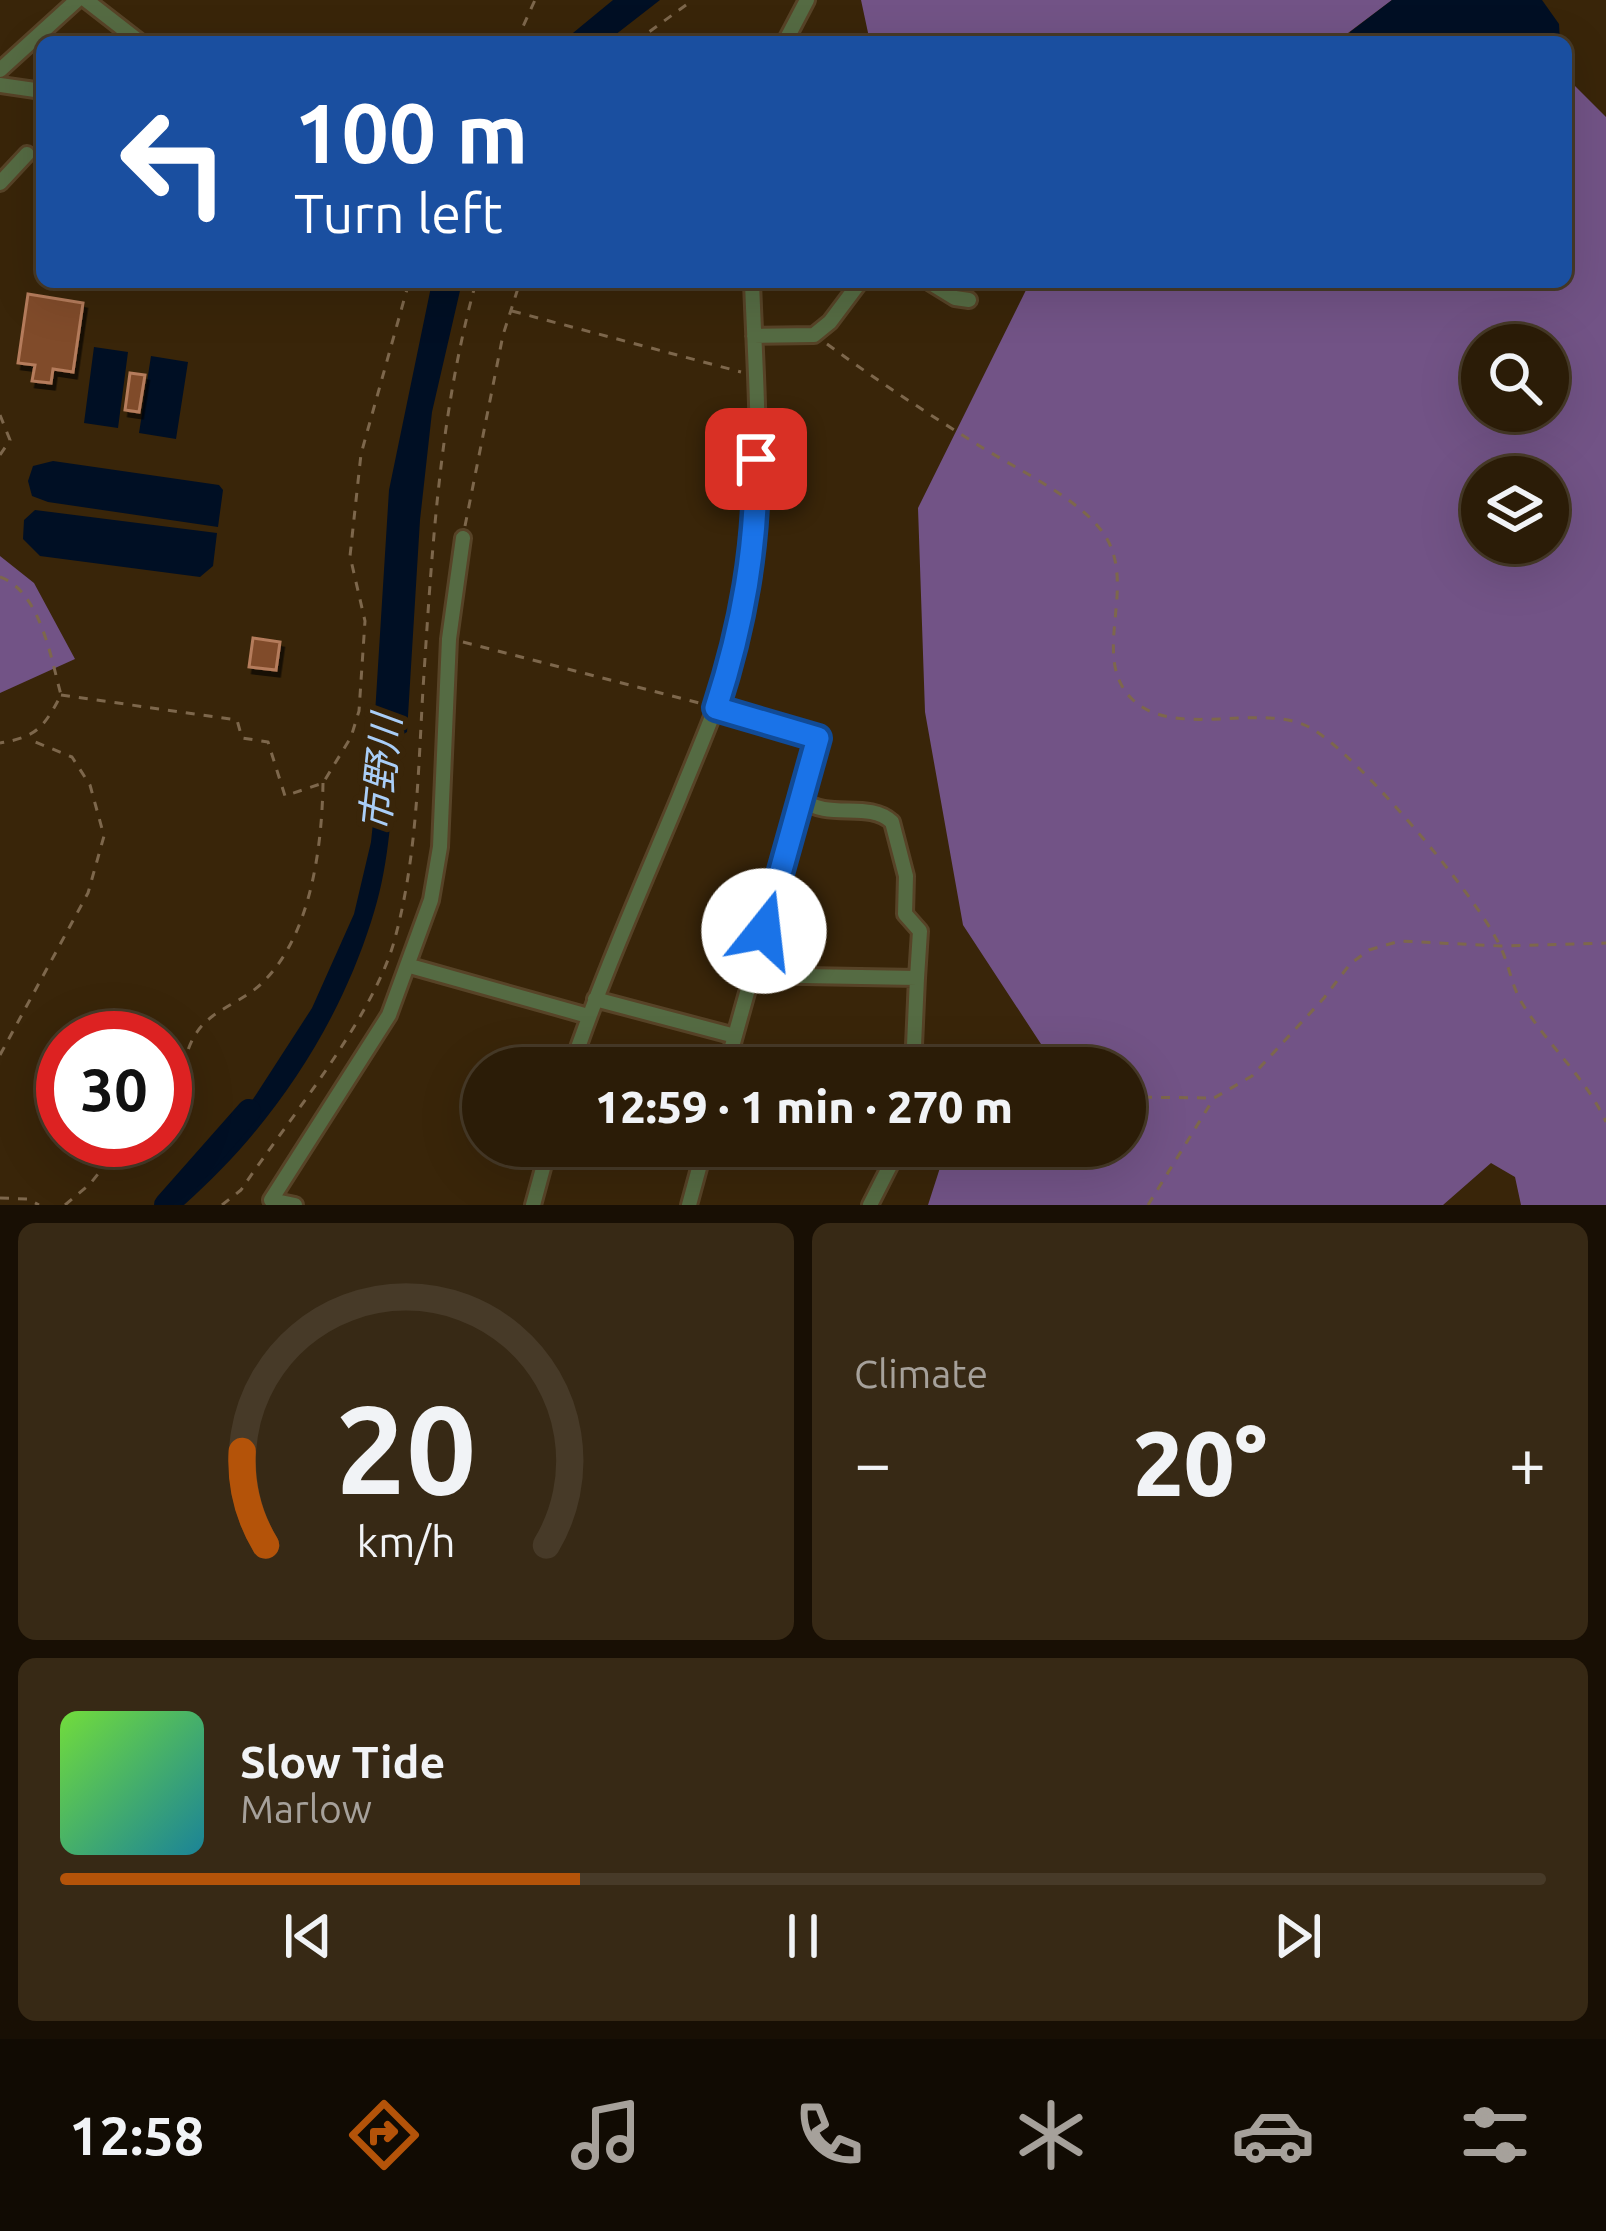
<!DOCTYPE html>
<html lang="en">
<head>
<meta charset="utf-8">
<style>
	:root { --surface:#2b1c07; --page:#372915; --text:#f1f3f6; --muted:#a6a19b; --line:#473a28; --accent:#b45309 }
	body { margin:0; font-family:Ubuntu,"Noto Sans JP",sans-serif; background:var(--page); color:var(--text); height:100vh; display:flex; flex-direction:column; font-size:45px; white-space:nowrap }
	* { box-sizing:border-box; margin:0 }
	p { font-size:39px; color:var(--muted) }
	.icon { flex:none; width:66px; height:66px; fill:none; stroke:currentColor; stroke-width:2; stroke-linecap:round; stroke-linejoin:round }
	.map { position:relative; height:1205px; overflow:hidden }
	.side { display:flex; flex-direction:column; gap:18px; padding:18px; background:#180f04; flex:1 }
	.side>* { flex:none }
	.top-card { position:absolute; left:36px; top:36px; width:1536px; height:252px; border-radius:18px; box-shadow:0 12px 48px #0002,0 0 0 3px var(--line); background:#1a4fa0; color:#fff; overflow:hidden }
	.controls { position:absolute; left:1461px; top:324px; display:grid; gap:24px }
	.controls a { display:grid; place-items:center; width:108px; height:108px; border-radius:50%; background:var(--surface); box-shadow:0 12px 48px #0002,0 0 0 3px var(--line); font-size:60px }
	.speed { position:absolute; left:36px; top:1011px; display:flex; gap:24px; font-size:60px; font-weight:700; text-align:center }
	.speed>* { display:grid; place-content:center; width:156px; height:156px; border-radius:50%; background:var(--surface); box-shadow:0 12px 48px #0002,0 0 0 3px var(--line); line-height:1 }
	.speed .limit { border:18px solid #d22; background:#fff; color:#111 }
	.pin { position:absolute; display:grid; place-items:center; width:102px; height:102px; color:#fff; margin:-51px; border-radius:24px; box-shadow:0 6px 18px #0006 }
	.me { position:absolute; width:132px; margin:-66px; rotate:16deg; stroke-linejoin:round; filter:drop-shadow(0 0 9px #0008) }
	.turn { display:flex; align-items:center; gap:42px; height:252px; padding:0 60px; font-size:54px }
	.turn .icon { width:156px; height:156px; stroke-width:2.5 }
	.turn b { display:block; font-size:84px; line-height:102px }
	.big { font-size:90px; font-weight:800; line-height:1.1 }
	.side .tile { flex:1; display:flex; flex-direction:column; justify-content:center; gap:18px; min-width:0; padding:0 42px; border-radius:18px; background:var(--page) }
	.side .dial { align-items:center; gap:0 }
	.dial svg { height:312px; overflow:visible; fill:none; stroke:var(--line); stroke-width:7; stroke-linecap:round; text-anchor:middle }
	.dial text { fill:var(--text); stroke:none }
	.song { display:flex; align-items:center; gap:36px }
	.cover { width:144px; height:144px; border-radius:18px; background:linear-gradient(135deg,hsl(100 70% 55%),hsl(190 70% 35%)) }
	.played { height:12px; border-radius:6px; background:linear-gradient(90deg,var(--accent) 35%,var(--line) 35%) }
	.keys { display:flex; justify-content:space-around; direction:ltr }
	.heat { display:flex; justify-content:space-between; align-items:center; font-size:66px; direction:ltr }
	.side .tiles { flex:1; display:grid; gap:18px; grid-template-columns:1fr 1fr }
	.tile:last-child { grid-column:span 2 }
	.trip { position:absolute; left:462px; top:1047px; width:684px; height:120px; border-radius:60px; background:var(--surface); box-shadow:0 12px 48px #0002,0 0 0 3px var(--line); font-weight:800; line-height:120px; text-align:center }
	.dock { display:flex; height:192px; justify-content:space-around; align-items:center; background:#110b03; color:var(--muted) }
	.dock .icon { width:84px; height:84px }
	.dock .current { color:var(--accent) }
	.dock b { font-size:54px; color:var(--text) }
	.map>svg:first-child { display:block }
</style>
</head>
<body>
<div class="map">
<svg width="1606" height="1205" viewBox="0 0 1606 1205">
	<defs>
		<filter id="shadow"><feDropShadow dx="3.5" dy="6" stdDeviation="0" flood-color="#0009"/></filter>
	</defs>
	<rect width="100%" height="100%" fill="#392509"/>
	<path fill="#725386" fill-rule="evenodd" d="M 861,0 L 1392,0 L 1336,42 L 870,42 Z
		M 1566,77 L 1606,117 L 1606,1205 L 1521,1205 L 1515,1177 L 1491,1163 L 1443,1205 L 928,1205 L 947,1146 L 1125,1146 L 1125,1068 L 984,1068 L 1041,1044 L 963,925 L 925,712 L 918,508 L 1030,282 L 1566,282 ZM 1482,345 L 1548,345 L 1548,411 L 1482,411 ZM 1548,477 L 1548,543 L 1482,543 L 1482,477 Z
		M 0,556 L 34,583 L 75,659 L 0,693 Z"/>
	<path fill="#000f24" d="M 613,0 L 660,0 L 606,42 L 562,42 Z
		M 1392,0 L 1542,0 L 1559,24 L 1560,42 L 1353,42 L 1350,32 Z
		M 432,282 L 462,282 L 432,412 L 420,520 L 407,732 L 397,738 C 392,799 391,863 371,922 C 336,1031 270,1129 184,1205 L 159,1205 L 215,1158 L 312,1008 L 354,914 L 371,842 L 382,737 L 374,730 L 389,490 Z
		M 94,347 L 128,352 L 118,428 L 84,423 Z
		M 151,356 L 188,362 L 176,439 L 139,433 Z
		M 53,461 L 219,485 L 223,490 L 218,527 L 48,502 L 32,496 L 28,481 L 33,466 Z
		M 35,510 L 217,533 L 213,566 L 200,577 L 40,556 L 23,539 L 24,520 Z"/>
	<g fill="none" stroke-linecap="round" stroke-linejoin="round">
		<path stroke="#000f24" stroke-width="24" d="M 166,1205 L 249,1111"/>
	</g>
	<path fill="#804c2b" stroke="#b57c5b" stroke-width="3" filter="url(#shadow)" d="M 28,294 L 83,303 L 73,372 L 53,369 L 51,383 L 32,381 L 35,365 L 18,363 Z
		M 130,373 L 145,375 L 139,412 L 125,410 Z
		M 253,638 L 280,642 L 276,670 L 249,667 Z"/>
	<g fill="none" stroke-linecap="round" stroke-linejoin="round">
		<g stroke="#574327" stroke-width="20">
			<path id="minor" d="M 86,0 L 140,42
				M 785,42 L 807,0
				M 0,70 L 77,0
				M 0,85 L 42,91
				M 0,183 L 27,154
				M 929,282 L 955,298 L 969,300
				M 754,336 L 814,335 L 830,322 L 860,282
				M 716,708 L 818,738 L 726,1068
				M 801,799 C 829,821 868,800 892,822 L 906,876 L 905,914 L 920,931 L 917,978
				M 410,966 L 588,1016
				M 752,975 L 917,978 L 913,1068
				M 595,999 L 735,1036
				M 571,1068 C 602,976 642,887 679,798 C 702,741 727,686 741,627 C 768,516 756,395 752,282
				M 295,1205 L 271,1200 L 389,1015 L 431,900 L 440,847 L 449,639 L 463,538
				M 533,1205 L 549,1146
				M 689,1205 L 705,1146
				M 870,1205 L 900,1146"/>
		</g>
		<path stroke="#7d674c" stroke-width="3" stroke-dasharray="9 9" stroke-linecap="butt" d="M 516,42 L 535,0
			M 635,42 L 693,0
			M 512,311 L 741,372
			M 827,344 C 876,380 927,413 978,445 C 1016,469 1078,497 1104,534 C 1139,586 1089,657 1132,699 C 1173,740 1261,702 1309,727 C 1356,752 1475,894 1499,944 C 1509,963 1511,985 1522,1003 C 1547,1045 1585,1076 1606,1122
			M 0,415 L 10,440 L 0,455
			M 465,526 L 503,335 L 520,282
			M 0,577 C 40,591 51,658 61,695 C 44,727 37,737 0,743
			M 463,642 L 703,704
			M 61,695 L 237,720 L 242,738 L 268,742 L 285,796 L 323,783 L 351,737 L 359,711 L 365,621 L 350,556 L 361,454 L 409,282
			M 0,1055 L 88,893 L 104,836 L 90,785 L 72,757 L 28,739
			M 165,1097 C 186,1075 182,1054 197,1032 C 211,1010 245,1001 263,982 C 311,935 322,847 323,783
			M 1125,1097 L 1213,1098
			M 0,1198 L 28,1199 L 39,1205
			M 65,1205 L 90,1184 L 125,1140
			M 222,1205 L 241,1190 C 288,1120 371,1021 394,942 C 417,859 418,774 423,689 C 432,552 439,415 476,282
			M 1148,1205 L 1214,1098 L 1252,1076 L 1324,998 L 1350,964 L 1369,950 L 1400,941 L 1501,946 L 1606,943"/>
		<use href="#minor" stroke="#556b43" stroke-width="14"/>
	</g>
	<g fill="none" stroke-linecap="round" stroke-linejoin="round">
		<g stroke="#114b97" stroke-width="30">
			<path id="route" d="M 756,459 C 757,546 743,625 716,708 L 818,738 L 764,931"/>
		</g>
		<use href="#route" stroke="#1a73e8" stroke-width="21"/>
	</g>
	<g text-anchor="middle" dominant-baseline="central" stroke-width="12" stroke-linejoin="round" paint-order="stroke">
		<g font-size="39" font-style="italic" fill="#aacef7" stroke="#392509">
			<text transform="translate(380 773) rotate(-84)">市野川</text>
		</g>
	</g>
</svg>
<div class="controls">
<a><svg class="icon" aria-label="search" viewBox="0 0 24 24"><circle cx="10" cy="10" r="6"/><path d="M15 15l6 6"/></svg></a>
<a><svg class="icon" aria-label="layers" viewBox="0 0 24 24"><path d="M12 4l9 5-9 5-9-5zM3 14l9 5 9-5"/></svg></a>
</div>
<div class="speed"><div class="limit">30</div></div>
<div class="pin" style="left:756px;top:459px;background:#d93025"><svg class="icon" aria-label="arrive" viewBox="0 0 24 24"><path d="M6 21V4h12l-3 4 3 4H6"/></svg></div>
<svg class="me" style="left:764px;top:931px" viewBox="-20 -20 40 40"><circle r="19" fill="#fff"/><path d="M0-13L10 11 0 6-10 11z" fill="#1a73e8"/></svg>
<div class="trip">12:59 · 1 min · 270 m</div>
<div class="top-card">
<div class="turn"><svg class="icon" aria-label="left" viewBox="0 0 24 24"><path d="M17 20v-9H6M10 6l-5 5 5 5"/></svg><div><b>100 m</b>Turn left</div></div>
</div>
</div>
<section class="side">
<div class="tiles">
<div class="tile dial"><svg viewBox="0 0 100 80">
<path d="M14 69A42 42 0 1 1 86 69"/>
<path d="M14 69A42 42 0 0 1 8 45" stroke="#b45309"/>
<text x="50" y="56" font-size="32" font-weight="700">20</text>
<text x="50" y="72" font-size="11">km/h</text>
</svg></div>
<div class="tile"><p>Climate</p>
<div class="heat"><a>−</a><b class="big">20°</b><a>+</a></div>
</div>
<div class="tile">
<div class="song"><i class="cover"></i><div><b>Slow Tide</b><p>Marlow</p></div></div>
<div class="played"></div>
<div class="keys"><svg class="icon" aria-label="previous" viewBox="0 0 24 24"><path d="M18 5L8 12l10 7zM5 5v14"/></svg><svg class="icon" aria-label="pause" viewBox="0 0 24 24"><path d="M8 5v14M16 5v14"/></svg><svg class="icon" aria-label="next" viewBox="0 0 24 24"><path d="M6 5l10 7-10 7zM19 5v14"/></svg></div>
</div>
</div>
</section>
<nav class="dock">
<b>12:58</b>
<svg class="icon current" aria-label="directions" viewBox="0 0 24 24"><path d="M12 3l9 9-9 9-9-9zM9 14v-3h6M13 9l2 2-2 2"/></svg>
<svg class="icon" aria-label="music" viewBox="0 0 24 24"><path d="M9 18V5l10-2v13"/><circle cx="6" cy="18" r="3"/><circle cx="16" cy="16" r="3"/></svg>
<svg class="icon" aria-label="phone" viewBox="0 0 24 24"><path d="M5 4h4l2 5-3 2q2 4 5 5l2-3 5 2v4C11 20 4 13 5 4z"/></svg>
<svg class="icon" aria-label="climate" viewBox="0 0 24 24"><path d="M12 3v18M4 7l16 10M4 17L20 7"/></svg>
<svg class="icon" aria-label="car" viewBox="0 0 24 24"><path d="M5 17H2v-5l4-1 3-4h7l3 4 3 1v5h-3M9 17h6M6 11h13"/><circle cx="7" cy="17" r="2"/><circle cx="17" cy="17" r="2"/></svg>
<svg class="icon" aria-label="filters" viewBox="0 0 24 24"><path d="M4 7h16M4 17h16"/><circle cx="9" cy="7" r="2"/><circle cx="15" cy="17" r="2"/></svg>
</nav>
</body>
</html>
